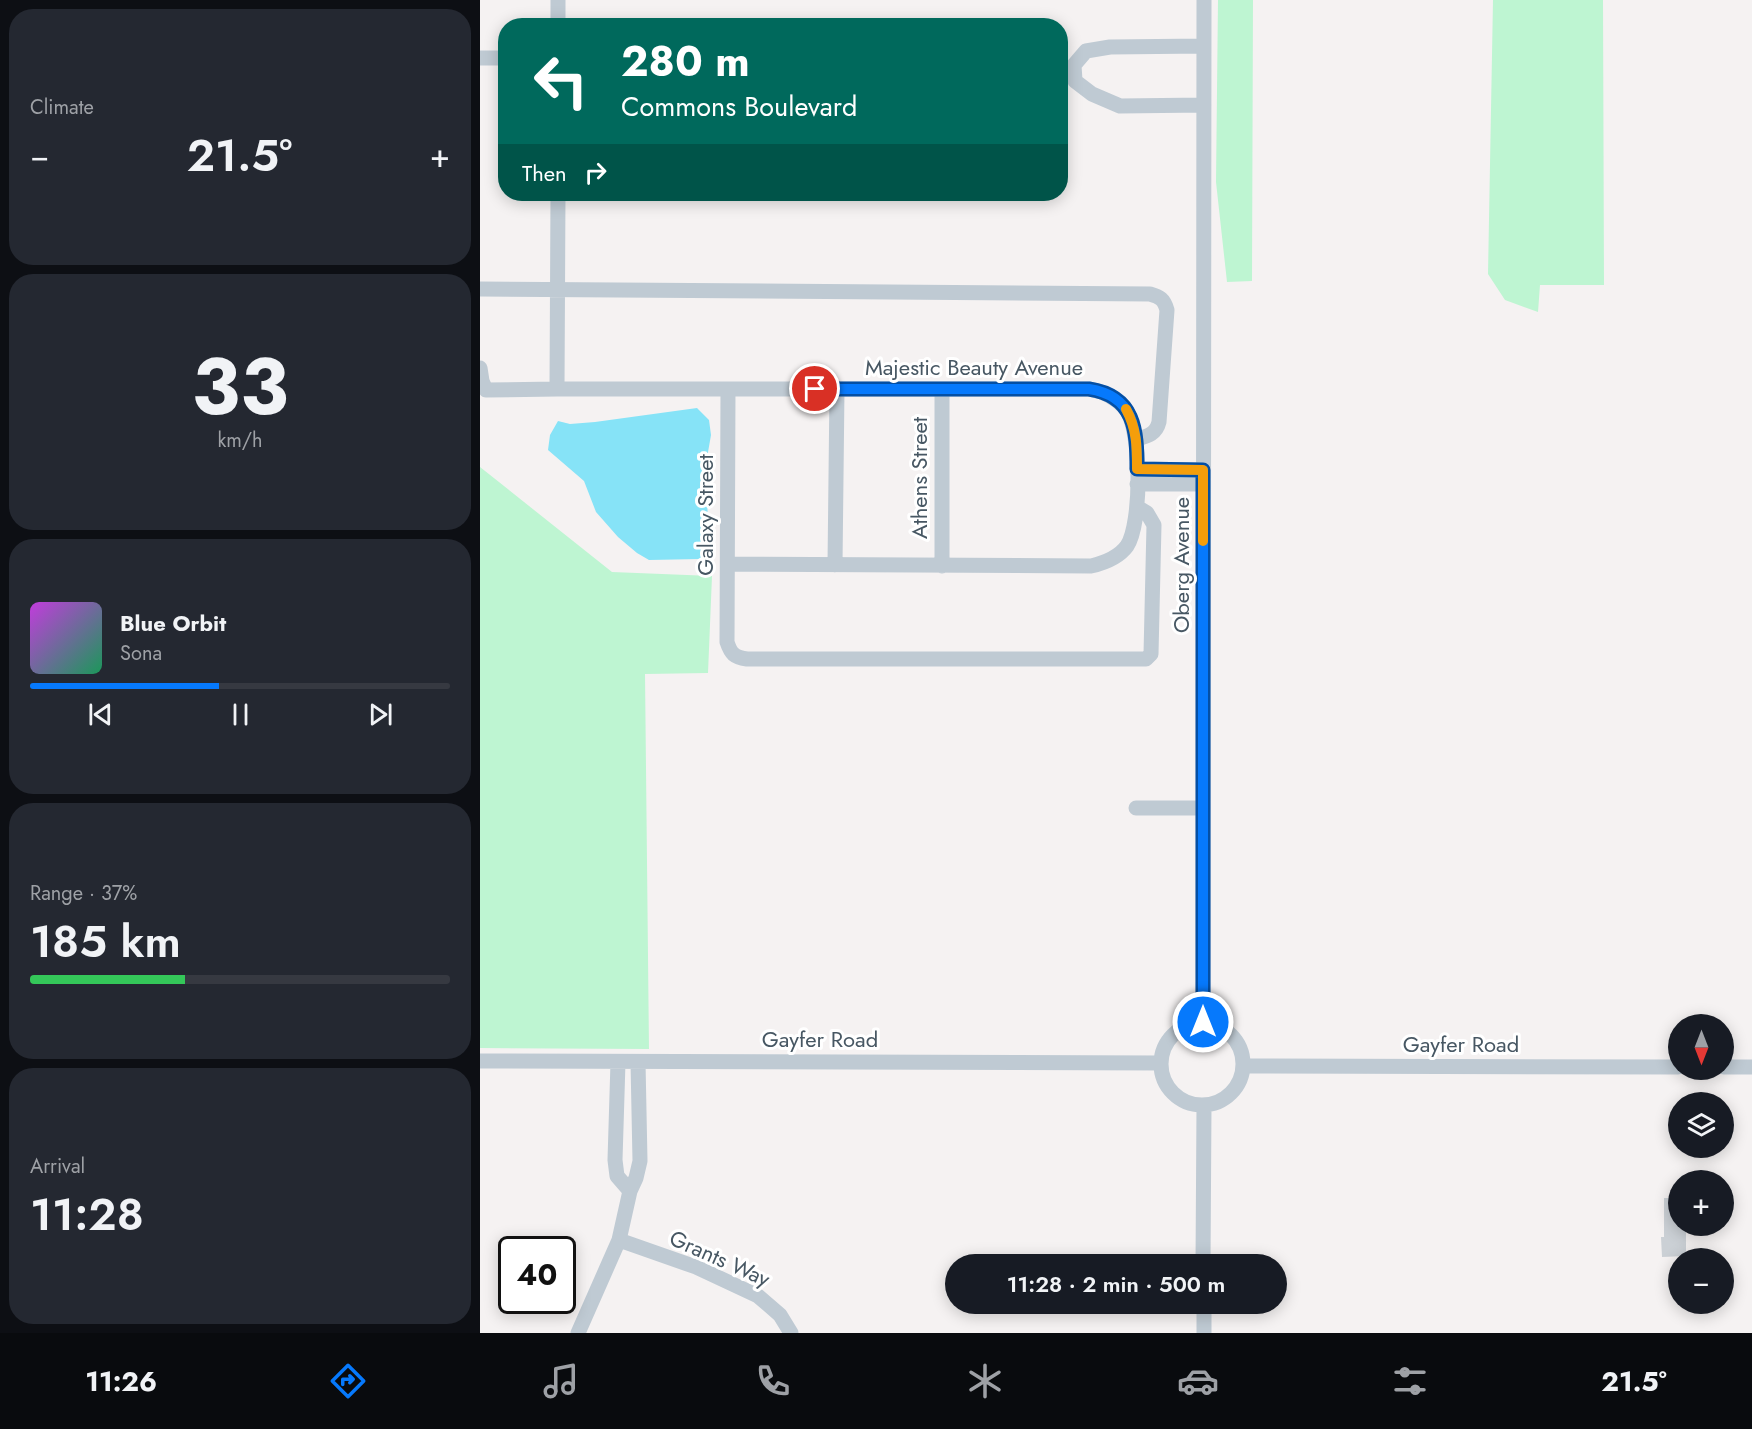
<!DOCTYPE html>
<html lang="en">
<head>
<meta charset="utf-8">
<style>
	:root { --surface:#171b24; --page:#242831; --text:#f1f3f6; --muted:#9ea1a6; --line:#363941; --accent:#0679fc }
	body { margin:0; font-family:Jost,sans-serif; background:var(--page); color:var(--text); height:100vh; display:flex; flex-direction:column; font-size:22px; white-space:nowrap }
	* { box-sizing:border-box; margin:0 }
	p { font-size:20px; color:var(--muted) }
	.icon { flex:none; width:33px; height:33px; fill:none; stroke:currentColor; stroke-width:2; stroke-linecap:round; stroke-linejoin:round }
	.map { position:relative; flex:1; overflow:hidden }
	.drawer { display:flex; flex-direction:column; gap:9px; padding:9px; background:#0d0f14; width:480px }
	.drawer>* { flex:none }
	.banner { position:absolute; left:18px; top:18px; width:570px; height:183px; border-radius:24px; box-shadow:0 3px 15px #0003; background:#00695c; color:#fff; overflow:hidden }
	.needle { width:39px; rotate:180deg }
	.fabs { position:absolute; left:1188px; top:1014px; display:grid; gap:12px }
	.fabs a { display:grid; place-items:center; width:66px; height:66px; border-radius:50%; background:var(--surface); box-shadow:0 3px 15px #0003; font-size:30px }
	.speed { position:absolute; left:18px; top:1236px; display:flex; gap:12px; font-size:30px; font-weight:700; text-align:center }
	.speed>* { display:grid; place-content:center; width:78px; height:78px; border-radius:50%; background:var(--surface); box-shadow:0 3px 15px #0003; line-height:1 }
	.speed .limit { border:3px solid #111; border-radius:9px; background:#fff; color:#111 }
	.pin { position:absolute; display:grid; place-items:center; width:51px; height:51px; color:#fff; margin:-26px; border:3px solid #fff; border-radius:50%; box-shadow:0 2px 6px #0007 }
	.me { position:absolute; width:66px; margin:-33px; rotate:0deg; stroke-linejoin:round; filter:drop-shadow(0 0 4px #0008) }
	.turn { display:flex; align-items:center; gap:21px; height:126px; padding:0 24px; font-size:27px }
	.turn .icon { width:78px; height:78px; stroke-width:2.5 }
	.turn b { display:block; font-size:42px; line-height:51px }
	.then { display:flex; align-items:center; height:57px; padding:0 24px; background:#0003; gap:12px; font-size:22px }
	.big { font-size:45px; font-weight:600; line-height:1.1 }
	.drawer .card { flex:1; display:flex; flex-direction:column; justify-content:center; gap:9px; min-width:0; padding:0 21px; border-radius:24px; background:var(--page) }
	.drawer .dial { align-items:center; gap:0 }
	.dial b { font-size:78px; line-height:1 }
	.song { display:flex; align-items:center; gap:18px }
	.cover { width:72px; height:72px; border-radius:9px; background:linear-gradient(135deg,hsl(290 70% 55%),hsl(150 70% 35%)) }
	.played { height:6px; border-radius:3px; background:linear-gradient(90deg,var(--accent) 45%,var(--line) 45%) }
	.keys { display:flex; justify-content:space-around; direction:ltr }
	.heat { display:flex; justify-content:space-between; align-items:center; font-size:33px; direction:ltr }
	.charge { height:9px; border-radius:4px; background:linear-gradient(90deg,#34c759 37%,var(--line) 0) }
	.trip { position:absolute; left:465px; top:1254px; width:342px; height:60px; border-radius:30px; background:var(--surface); box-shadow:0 3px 15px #0003; font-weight:600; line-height:60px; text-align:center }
	.tab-bar { display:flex; height:96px; justify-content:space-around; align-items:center; background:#090b0e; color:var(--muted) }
	.tab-bar .icon { width:42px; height:42px }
	.tab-bar .selected { color:var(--accent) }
	.tab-bar b { font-size:27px; color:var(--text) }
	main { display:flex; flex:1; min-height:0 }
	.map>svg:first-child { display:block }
</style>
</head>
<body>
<main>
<section class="drawer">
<div class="card"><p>Climate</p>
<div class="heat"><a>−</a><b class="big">21.5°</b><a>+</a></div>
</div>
<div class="card dial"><b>33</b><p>km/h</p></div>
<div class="card">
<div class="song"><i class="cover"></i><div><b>Blue Orbit</b><p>Sona</p></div></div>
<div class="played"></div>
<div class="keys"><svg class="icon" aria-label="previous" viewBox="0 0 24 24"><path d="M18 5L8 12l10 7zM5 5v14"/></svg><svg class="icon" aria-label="pause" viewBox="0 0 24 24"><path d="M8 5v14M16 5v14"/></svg><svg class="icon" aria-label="next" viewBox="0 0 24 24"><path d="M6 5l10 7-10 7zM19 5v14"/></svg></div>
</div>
<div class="card"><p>Range · 37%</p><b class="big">185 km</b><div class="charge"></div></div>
<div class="card"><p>Arrival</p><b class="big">11:28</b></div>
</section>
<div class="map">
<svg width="1272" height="1333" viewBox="0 0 1272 1333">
	<rect width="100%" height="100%" fill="#f5f2f2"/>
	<path fill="#bef5d2" d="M 738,0 L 773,0 L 772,281 L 747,282 L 736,182 Z
		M 1013,0 L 1123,0 L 1124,285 L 1060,285 L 1058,312 L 1025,300 L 1008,274 Z
		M 0,467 L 132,572 L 232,576 L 228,673 L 165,674 L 169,1049 L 0,1048 Z"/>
	<path fill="#86e3f7" d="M 217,408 L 229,420 L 231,435 L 224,475 L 227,497 L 229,551 L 220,559 L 169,560 L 157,553 L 138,537 L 116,512 L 104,481 L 68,450 L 70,435 L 78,421 L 90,424 L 115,422 Z"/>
	<path fill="#cbd0d5" d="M 1184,1198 L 1198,1198 L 1198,1226 L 1206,1226 L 1206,1256 L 1182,1257 L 1181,1237 L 1184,1237 Z"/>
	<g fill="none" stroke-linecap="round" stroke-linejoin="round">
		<path stroke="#bfcad3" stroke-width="15" d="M 78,26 L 78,0
			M 724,46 L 630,47 L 606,51 L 594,65 L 595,81 L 612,94 L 640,106 L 724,105
			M 0,58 L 26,58
			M 0,289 L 670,294 C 680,297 684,299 687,310 L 679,422 C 676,434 668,436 657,439
			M 0,368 L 2,381 L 6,390 L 77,389 L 609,389 C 622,391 635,397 645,408 C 662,428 662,524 647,546 C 639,557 624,563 611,566 L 248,564
			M 77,389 L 78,194
			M 248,389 L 247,642 C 251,654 254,657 267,659 L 666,659 L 671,654 L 674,525 L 667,513 L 657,507
			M 462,389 L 462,566
			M 657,469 L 723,470
			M 657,484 L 723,484
			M 355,565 L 357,389
			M 656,808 L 723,808
			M 723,1022 L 724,0
			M681 1064a41 41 0 1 1 82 0a41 41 0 1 1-82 0Z
			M 0,1061 L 680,1063
			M 138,1062 L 135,1160 L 137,1176 L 150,1191
			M 763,1066 L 1198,1067
			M 1244,1067 L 1272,1067
			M 139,1240 L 216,1267 L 278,1296 L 300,1315 L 311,1333
			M 723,1264 L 724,1106
			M 724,1304 L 724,1333
			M 98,1333 L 139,1240 L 150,1191 L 156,1178 L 160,1161 L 158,1062"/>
	</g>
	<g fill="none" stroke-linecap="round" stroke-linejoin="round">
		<g stroke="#044fa4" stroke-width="15">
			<path id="route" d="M 335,389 L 609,389 C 655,396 657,430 657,469 L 723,470 L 723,1022"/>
		</g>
		<use href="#route" stroke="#0679fc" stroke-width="10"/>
		<path stroke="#f59e0b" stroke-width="10" d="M 646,409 C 657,429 657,447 657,469 L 723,470 L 723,541"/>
	</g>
	<g text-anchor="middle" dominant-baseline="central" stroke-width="6" stroke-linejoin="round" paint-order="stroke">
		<g font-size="22" fill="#475763" stroke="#fff">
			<text x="494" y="367">Majestic Beauty Avenue</text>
			<text transform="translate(439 478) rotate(-90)">Athens Street</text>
			<text transform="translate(225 515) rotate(-90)">Galaxy Street</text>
			<text transform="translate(701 565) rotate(-90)">Oberg Avenue</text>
			<text x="340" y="1039">Gayfer Road</text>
			<text x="981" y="1044">Gayfer Road</text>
			<text transform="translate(240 1258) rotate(24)">Grants Way</text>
		</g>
	</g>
</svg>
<div class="fabs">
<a><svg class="needle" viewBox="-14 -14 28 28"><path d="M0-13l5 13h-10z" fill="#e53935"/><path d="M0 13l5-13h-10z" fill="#9ea1a6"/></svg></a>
<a><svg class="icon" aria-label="layers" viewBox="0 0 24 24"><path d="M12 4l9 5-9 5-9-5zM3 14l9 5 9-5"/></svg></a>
<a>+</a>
<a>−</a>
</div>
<div class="speed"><div class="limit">40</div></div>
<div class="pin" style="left:335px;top:389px;background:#d93025"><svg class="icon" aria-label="arrive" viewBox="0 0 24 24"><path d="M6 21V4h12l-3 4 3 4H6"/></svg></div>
<svg class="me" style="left:723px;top:1022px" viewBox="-20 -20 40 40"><circle r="17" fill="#0679fc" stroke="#fff" stroke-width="3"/><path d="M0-11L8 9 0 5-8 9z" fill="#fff"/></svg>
<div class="trip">11:28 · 2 min · 500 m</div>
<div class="banner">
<div class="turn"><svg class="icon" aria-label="left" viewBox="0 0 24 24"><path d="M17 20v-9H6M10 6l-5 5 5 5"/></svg><div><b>280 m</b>Commons Boulevard</div></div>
<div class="then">Then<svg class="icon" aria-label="right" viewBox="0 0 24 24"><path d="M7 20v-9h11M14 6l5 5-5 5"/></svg></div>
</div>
</div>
</main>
<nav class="tab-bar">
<b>11:26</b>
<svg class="icon selected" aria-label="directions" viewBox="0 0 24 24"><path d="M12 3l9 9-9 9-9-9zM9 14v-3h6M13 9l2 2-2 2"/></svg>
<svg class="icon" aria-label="music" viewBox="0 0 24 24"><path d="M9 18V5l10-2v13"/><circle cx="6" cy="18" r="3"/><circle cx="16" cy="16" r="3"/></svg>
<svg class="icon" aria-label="phone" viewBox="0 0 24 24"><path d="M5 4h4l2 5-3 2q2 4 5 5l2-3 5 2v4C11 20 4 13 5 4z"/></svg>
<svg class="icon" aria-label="climate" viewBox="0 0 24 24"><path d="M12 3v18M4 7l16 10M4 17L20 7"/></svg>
<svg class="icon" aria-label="car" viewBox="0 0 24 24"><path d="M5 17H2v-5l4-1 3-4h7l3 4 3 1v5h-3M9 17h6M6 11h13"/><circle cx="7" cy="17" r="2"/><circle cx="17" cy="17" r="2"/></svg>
<svg class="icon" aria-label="filters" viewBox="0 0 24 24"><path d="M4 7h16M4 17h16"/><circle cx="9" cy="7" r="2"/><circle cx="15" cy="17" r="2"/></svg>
<b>21.5°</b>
</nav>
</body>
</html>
